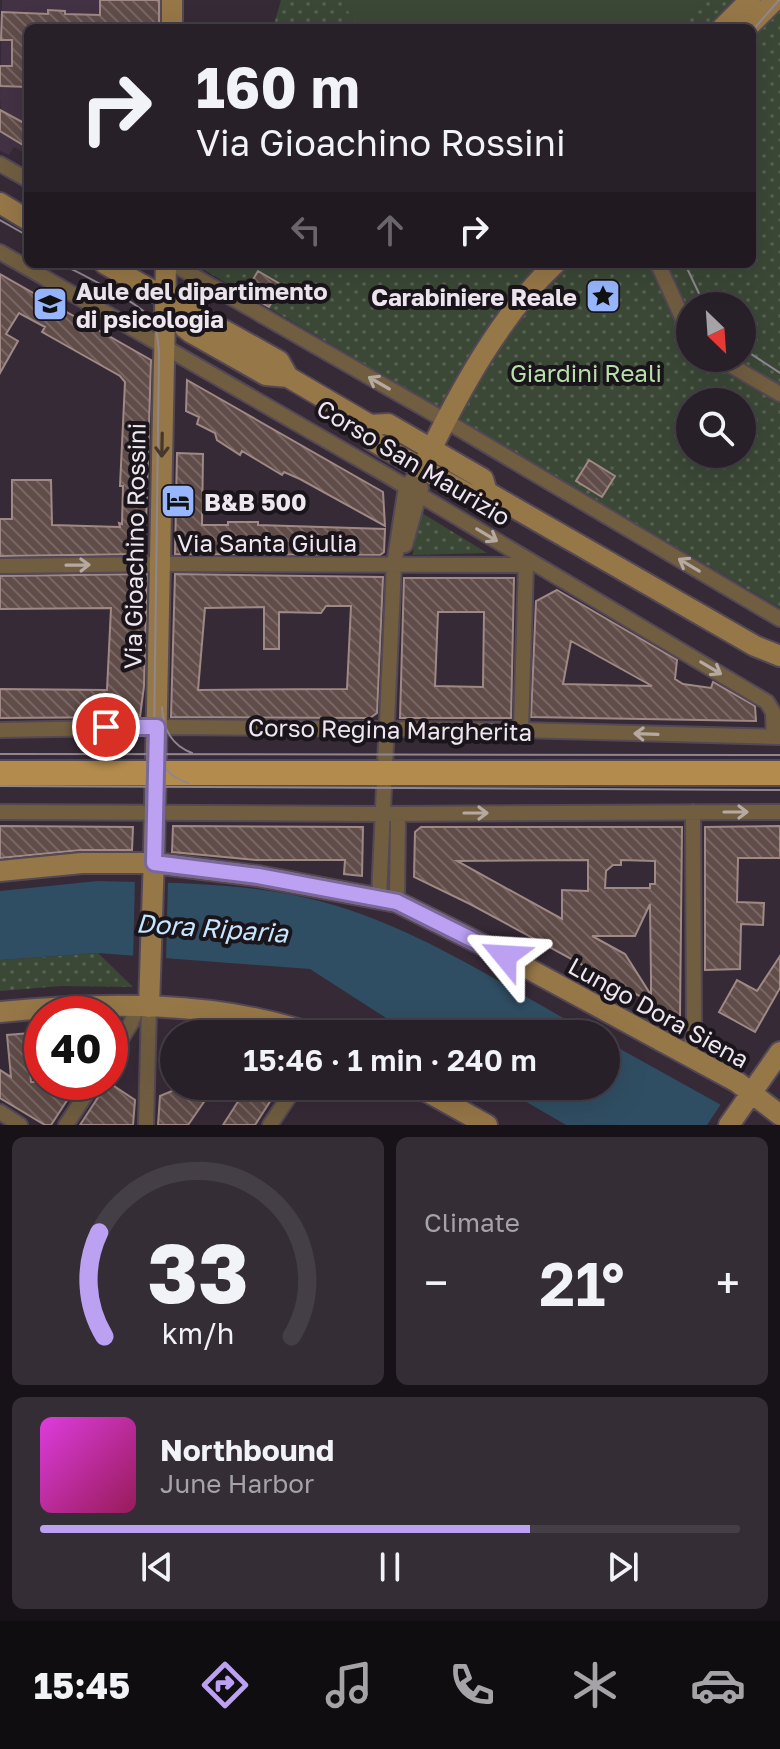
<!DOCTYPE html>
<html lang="en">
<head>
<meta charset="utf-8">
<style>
	:root { --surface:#282029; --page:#342d35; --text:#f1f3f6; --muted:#a5a3a8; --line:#443e46; --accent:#bca0f2 }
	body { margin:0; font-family:"Golos Text",sans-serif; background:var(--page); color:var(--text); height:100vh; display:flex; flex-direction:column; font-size:30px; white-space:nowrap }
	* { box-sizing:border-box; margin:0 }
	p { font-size:26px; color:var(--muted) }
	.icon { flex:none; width:44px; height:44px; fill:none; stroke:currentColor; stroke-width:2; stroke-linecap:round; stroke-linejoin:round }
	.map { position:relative; height:1125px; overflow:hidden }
	.sheet { display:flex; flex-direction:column; gap:12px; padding:12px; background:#161217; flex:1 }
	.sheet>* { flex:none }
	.top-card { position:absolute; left:24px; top:24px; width:732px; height:244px; border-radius:12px; box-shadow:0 8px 32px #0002,0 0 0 2px var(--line); background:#282029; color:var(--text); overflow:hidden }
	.needle { width:52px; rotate:155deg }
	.tools { position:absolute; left:676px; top:292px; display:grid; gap:16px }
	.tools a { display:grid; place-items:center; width:80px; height:80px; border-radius:50%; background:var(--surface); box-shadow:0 8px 32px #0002,0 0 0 2px var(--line); font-size:40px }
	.speed { position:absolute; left:24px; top:996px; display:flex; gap:16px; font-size:40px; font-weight:700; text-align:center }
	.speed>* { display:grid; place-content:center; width:104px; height:104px; border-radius:50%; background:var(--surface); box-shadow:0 8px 32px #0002,0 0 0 2px var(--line); line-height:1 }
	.speed .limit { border:12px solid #d22; background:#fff; color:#111 }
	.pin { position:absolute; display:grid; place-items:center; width:68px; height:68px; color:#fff; margin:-34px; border:4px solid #fff; border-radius:50%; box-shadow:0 2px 8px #0007 }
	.me { position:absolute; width:88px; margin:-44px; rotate:297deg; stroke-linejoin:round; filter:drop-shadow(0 0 6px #0008) }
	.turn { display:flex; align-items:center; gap:28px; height:168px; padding:0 40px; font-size:36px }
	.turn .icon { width:104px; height:104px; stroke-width:2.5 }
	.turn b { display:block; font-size:56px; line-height:68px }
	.lanes { display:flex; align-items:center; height:76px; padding:0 40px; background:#0003; justify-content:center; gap:40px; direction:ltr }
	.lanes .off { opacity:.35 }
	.big { font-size:60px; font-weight:600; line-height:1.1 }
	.sheet .widget { flex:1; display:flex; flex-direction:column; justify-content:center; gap:12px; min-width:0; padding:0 28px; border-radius:12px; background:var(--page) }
	.sheet .dial { align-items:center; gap:0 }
	.dial svg { height:208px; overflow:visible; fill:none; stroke:var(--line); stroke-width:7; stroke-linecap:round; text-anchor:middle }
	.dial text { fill:var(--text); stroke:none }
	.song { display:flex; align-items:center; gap:24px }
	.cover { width:96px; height:96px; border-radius:12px; background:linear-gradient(135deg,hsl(300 70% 55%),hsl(330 70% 35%)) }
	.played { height:8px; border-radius:4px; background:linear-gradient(90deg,var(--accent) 70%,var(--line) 70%) }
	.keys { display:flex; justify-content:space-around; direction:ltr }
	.heat { display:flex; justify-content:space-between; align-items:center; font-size:44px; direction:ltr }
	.sheet .tiles { flex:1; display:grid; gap:12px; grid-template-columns:1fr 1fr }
	.widget:last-child { grid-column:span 2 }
	.trip { position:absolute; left:160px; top:1020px; width:460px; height:80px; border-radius:40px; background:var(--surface); box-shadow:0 8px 32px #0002,0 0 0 2px var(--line); font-weight:600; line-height:80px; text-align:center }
	.tab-bar { display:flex; height:128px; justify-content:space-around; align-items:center; background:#100d10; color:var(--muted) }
	.tab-bar .icon { width:56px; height:56px }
	.tab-bar .current { color:var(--accent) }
	.tab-bar b { font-size:36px; color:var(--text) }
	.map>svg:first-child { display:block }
</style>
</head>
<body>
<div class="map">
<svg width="780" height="1125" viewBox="0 0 780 1125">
	<defs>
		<pattern id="grass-dots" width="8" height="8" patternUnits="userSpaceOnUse" patternTransform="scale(2)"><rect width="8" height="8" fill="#3b4836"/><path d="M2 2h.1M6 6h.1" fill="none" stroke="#586253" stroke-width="1.8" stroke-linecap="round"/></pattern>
		<pattern id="building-back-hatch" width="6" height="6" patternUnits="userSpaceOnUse" patternTransform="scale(2)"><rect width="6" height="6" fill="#604c48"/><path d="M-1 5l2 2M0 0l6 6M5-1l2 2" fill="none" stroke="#776663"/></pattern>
	</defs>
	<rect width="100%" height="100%" fill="#362a37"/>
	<path fill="#433244" d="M 2,0 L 161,0 L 160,28 L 28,28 L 28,155 L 14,147 L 9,155 L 0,151 L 0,129 L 8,114 L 1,110 L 0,97 Z"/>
	<path fill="url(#grass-dots)" fill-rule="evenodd" d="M 281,0 L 780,0 L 780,608 L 194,264 L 752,264 L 752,28 L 273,28 ZM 690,306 L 742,306 L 742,358 L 690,358 ZM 690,402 L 742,402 L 742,454 L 690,454 Z
		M 422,513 L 487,553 L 413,555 L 415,531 Z
		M 98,953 L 133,987 L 61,986 L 0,991 L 0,960 Z"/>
	<path fill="#3b4836" d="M 340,0 L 703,0 L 691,15 L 688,13 L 677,28 L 360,28 Z"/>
	<path fill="#304e63" d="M 98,881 C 173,883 249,882 323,902 C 419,928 506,987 592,1034 L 411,1034 L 310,969 L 98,953 L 0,960 L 0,891 Z
		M 606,1041 L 757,1125 L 566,1125 L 499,1086 L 606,1086 Z"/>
	<path fill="#362a37" d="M 135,878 L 168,879 L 166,962 L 133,960 Z
		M 721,1104 L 759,1125 L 707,1125 Z"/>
	<path fill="url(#building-back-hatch)" stroke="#a08985" stroke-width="2" fill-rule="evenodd" d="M 100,0 L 159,0 L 159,28 L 28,28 L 28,87 L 0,86 L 0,66 L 12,66 L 12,40 L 1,40 L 2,12 L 48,14 L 48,10 L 65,11 L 65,14 L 100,15 Z
		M 0,110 L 28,125 L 28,148 L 0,131 Z
		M 258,271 L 282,285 L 269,307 L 245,293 Z
		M 0,274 L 151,360 L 145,554 L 0,556 L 0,519 L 12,519 L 12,480 L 51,480 L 52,525 L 120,527 L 119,523 L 122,524 L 123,486 L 120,486 L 125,382 L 120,376 L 42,332 L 45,327 L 19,313 L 6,334 L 18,341 L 0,373 Z
		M 187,380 L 383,492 L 385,526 L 300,479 L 284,472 L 282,475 L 242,451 L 240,455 L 217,440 L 215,433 L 197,424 L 199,417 L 186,411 Z
		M 177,453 L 203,454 L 202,525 L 228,525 L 228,522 L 258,522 L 258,525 L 385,529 L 384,552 L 380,555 L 175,554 Z
		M 589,460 L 615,476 L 602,497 L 576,481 Z
		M 147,574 L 144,686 L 140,717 L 0,718 L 0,689 L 107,690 L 111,608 L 0,609 L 0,576 Z
		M 175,574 L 383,577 L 377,713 L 370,718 L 171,717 ZM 326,606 L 351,606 L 347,689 L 198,690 L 205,608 L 264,607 L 264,649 L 279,649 L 279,612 L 321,613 Z
		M 404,578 L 514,578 L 511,718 L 400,718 ZM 438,612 L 484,612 L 483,687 L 435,686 Z
		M 557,590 L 677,660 L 675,679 L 683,684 L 711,688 L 713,682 L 755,706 L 756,721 L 531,717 L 536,601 ZM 571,641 L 652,686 L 563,684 Z
		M 0,826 L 133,827 L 132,850 L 81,850 L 0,858 Z
		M 173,826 L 363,827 L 362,876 L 344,874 L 345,860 L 257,860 L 172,852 Z
		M 780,826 L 780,858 L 738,858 L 737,902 L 764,903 L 763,925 L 741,924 L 740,969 L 705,970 L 705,827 Z
		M 421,827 L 682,827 L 680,1018 L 470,904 L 414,877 L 415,832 ZM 588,860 L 588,891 L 562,890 L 562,919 L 457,861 ZM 621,860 L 655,861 L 655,884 L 650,884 L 650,888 L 605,888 L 606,871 L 613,865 L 621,865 ZM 650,904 L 651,978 L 651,995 L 625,954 L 592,936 L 635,936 Z
		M 780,956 L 780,988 L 755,1032 L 719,1012 L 737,980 L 757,991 Z
		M 42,1032 L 42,1059 L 29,1059 L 31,1082 L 79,1082 L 51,1125 L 45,1125 L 0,1098 L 0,1070 L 11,1077 L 7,1035 Z
		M 108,1082 L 135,1100 L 133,1125 L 80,1125 Z
		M 184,1086 L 215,1086 L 188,1125 L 158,1125 L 160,1096 Z
		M 248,1086 L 280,1086 L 255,1125 L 223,1125 Z"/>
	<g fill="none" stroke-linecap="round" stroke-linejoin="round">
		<g stroke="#544855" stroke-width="18">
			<path id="street" d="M 0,164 L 28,180
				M 0,252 L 383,473 L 767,702 L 773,712 L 774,737
				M 173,264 L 446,421 L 780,619
				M 658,264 L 682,317 L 690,325
				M 723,358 L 732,366 L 780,394
				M 405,545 L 421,488
				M 0,566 L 160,564 L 526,565 L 534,563
				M 0,730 L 165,727 L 521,730 L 780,737
				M 521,730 L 526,565
				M 0,812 L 381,814 L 780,812
				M 379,898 L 394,565 L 406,487 L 422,469
				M 397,902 L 398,814
				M 686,1056 L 694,1036 L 693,812
				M 110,1057 L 131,1023 L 137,1007
				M 0,1112 L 20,1125
				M 66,1125 L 94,1082
				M 146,1125 L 149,1007
				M 270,1125 L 296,1086"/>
		</g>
		<g stroke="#544855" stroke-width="24">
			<path id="secondary" d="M 172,28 L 172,0
				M 722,28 L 750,0
				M 747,28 L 775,0
				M 0,203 L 28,220
				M 105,264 L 279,361 L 288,377
				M 165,299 L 185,328 L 190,332 L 266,375 L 288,377 L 370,425 L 388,424 L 483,479 L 487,492
				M 370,425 L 373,441 L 383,447 L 470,495 L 487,492 L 755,646 L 780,656
				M 426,460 C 458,394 501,314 555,264
				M 0,871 L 82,863 L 154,863 L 258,876 L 397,902 L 505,956 L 737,1082 L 780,1115
				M 149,1007 L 154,856 L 166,264
				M 0,1012 C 102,1002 215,1000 313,1034
				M 417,1086 L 487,1125
				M 729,1125 L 780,1052"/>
		</g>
		<g stroke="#544855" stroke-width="28">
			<path id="primary" d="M 0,773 L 780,773"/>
		</g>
		<use href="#street" stroke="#715e41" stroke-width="14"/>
		<use href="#secondary" stroke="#967748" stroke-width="20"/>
		<use href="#primary" stroke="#b28b4d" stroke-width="24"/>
		<path stroke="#908691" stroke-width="2" d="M 752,31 L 779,0
			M 0,220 L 28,236
			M 62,264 C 82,275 144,304 153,322 C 158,331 158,342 159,353 L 154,742 C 158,763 167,776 188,783
			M 685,264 L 705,306
			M 742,348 L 780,373
			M 162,707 C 163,729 171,745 192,753
			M 0,754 L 780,755
			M 0,786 L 780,790"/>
	</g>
	<defs><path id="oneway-shaft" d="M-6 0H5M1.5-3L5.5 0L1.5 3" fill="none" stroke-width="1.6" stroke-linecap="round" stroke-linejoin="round" transform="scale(2)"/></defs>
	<g stroke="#b6a9a1">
		<use href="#oneway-shaft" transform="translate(379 383) rotate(-150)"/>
		<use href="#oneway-shaft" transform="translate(487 535) rotate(31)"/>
		<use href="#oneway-shaft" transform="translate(78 565) rotate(-1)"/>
		<use href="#oneway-shaft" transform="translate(689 565) rotate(-149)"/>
		<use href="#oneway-shaft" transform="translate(711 668) rotate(31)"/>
		<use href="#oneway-shaft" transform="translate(646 734) rotate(-178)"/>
		<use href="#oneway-shaft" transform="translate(736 812)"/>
		<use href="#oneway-shaft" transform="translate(476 813)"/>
	</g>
	<use stroke="#45372b" href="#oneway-shaft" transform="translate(162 445) rotate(91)"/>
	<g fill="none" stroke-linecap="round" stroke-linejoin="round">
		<g stroke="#7a689d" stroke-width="20">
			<path id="route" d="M 106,727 L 157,727 L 154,863 L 258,876 L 397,902 L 505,956"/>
		</g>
		<use href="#route" stroke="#bca0f2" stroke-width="14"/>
	</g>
	<defs>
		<g id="sight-square" transform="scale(1.8)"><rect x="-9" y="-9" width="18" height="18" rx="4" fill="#97b6fd" stroke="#1a151b"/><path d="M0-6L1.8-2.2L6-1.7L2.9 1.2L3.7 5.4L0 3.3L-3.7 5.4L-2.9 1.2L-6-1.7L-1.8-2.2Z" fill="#111"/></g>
		<g id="university-square" transform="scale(1.8)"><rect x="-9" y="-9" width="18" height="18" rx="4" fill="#97b6fd" stroke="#1a151b"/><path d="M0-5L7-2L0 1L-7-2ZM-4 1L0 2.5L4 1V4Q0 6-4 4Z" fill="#111"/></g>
		<g id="hotel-square" transform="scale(1.8)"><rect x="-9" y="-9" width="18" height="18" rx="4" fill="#97b6fd" stroke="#1a151b"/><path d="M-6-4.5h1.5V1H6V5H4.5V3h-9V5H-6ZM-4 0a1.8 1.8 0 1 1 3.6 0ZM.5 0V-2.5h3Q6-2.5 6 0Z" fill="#111"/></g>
	</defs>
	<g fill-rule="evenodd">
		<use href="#sight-square" x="603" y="296"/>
		<use href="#university-square" x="50" y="304"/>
		<use href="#hotel-square" x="178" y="501"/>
	</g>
	<g text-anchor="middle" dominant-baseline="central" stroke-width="8" stroke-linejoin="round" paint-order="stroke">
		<g font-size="24" font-weight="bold" fill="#efe7f0" stroke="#1a151b" text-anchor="start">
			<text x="76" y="290">Aule del dipartimento<tspan x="76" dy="28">di psicologia</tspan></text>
			<text x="577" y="296" text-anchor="end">Carabiniere Reale</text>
			<text x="204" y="501">B&amp;B 500</text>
		</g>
		<g font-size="24" fill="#b9dfab" stroke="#1a151b">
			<text x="586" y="372">Giardini Reali</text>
		</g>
		<g font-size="24" fill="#efe7f0" stroke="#1a151b">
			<text transform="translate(414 462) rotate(31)">Corso San Maurizio</text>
			<text x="267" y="542">Via Santa Giulia</text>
			<text transform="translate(134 546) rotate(-89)">Via Gioachino Rossini</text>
			<text transform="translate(390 729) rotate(1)">Corso Regina Margherita</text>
			<text transform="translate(659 1012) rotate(29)">Lungo Dora Siena</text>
		</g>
		<g font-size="26" font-style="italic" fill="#c6e7ff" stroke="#1a151b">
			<text transform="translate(212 928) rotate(4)">Dora Riparia</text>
		</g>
	</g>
</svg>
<div class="tools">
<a><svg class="needle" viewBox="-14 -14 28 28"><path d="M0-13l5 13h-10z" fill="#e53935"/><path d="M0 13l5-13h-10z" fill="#a5a3a8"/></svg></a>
<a><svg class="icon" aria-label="search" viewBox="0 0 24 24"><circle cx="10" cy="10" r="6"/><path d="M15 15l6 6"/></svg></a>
</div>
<div class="speed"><div class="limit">40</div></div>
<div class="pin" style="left:106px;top:727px;background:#d93025"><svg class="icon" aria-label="arrive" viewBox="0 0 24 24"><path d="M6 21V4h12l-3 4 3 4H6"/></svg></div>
<svg class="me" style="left:505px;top:956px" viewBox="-20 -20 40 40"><path d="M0-17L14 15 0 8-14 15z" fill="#bca0f2" stroke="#fff" stroke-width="4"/></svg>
<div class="trip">15:46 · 1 min · 240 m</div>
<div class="top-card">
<div class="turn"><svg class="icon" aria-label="right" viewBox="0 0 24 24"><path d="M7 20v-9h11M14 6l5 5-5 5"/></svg><div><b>160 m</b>Via Gioachino Rossini</div></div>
<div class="lanes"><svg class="icon off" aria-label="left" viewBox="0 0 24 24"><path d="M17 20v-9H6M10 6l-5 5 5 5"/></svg><svg class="icon off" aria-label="ahead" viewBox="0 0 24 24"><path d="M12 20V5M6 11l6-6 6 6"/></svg><svg class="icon" aria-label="right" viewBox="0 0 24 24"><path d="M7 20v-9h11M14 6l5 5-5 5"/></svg></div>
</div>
</div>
<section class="sheet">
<div class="tiles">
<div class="widget dial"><svg viewBox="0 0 100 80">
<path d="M14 69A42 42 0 1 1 86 69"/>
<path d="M14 69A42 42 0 0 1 12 29" stroke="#bca0f2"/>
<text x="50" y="56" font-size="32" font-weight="700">33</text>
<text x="50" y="72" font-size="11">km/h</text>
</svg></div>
<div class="widget"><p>Climate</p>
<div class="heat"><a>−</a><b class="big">21°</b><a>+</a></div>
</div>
<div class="widget">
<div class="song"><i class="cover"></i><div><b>Northbound</b><p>June Harbor</p></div></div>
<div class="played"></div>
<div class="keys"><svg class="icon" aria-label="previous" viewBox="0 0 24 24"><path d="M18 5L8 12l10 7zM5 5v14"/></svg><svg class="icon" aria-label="pause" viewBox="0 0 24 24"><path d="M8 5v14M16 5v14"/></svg><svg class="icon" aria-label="next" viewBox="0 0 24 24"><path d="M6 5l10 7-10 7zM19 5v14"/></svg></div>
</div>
</div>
</section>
<nav class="tab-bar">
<b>15:45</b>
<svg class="icon current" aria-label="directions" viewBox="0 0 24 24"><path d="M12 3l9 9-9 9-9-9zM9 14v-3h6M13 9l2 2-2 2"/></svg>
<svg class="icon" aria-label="music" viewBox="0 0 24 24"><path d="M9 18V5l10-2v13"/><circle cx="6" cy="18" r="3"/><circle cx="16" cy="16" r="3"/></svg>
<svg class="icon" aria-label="phone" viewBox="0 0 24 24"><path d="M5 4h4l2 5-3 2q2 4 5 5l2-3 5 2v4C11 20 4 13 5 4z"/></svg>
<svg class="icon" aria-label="climate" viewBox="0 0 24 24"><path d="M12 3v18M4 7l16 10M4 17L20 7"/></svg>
<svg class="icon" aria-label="car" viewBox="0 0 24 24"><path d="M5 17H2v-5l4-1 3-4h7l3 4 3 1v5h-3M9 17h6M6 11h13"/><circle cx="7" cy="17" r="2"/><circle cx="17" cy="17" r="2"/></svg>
</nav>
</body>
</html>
